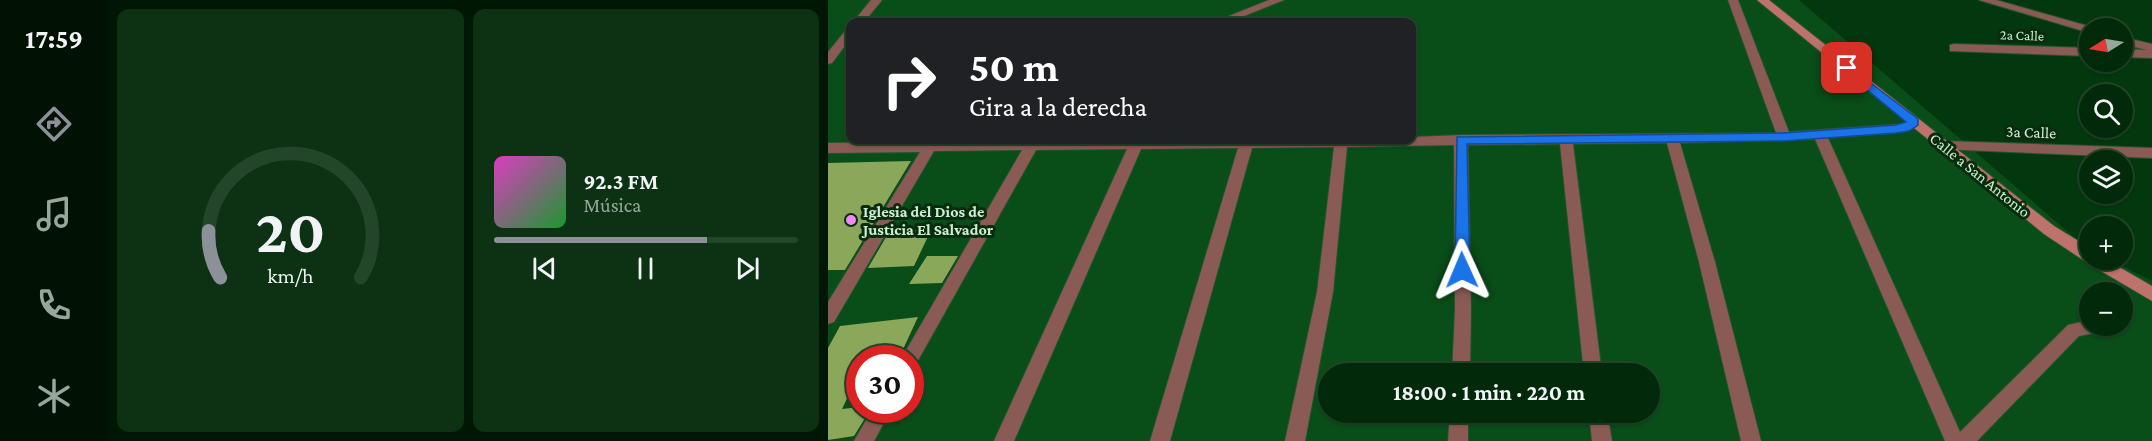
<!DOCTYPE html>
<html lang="es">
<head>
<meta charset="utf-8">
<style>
	:root { --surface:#022a0a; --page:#0c3213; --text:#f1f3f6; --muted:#96a79c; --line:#23462b; --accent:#8c9099 }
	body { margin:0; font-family:"Crimson Pro",serif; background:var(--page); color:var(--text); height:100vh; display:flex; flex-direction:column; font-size:22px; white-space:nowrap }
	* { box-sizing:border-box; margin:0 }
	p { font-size:20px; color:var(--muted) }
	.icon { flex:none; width:33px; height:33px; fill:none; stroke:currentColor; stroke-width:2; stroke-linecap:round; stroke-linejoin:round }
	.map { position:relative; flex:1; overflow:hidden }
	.sheet { display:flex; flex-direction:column; gap:9px; padding:9px; background:#011706; width:720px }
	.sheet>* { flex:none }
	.hud { position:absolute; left:18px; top:18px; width:570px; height:126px; border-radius:12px; box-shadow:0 2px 4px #0004,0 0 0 2px var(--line); background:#202124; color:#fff; overflow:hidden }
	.needle { width:39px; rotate:259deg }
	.buttons { position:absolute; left:1251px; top:18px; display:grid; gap:12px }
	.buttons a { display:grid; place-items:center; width:54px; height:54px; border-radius:50%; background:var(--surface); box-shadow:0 2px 4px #0004,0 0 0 2px var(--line); font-size:30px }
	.speed { position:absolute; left:18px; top:345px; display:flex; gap:12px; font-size:30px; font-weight:700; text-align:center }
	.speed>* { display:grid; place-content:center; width:78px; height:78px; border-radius:50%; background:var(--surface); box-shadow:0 2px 4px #0004,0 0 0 2px var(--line); line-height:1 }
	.speed .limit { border:9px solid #d22; background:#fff; color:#111 }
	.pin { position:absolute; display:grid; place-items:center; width:51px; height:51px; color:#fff; margin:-26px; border-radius:12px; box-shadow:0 3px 9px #0006 }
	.me { position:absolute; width:66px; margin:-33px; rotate:359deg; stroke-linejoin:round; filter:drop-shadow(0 0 4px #0008) }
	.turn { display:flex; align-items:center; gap:21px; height:126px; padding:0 24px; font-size:27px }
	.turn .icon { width:78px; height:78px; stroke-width:2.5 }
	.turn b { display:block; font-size:42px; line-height:51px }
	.sheet .widget { flex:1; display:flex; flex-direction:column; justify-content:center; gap:9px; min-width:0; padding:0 21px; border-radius:12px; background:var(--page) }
	.sheet .dial { align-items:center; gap:0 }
	.dial svg { height:156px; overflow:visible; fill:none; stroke:var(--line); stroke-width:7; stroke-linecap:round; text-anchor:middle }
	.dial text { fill:var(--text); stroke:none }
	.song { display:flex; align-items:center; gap:18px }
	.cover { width:72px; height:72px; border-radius:9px; background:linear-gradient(135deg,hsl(310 70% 55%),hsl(130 70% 35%)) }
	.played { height:6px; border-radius:3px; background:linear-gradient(90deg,var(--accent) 70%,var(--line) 70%) }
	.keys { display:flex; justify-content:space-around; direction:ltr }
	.sheet .tiles { flex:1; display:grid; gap:9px; grid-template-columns:repeat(2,1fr) }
	.trip { position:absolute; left:490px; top:363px; width:342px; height:60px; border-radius:30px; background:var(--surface); box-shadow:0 2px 4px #0004,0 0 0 2px var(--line); font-weight:700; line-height:60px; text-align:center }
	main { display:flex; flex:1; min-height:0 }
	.menu { display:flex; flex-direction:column; width:108px; justify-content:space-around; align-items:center; background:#011104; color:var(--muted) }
	.menu .icon { width:42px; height:42px }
	.menu .current { color:var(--accent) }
	.menu b { font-size:27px; color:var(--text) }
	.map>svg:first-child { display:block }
</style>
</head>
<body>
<main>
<nav class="menu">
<b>17:59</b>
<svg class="icon current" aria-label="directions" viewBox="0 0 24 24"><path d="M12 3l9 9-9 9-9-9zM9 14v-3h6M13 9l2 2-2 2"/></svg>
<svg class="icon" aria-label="music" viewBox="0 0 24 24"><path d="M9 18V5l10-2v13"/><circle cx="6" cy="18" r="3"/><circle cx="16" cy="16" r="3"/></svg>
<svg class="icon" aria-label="phone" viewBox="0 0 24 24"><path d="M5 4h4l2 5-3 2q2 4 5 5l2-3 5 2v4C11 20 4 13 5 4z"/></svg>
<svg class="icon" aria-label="climate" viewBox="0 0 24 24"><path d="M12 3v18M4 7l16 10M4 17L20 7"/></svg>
</nav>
<section class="sheet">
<div class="tiles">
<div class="widget dial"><svg viewBox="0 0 100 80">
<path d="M14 69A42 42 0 1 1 86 69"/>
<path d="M14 69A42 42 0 0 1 8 45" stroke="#8c9099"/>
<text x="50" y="56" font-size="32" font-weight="700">20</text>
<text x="50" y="72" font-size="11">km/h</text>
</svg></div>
<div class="widget">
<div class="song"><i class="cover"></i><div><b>92.3 FM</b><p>Música</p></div></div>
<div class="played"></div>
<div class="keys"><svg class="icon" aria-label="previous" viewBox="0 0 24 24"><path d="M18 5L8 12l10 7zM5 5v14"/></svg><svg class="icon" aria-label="pause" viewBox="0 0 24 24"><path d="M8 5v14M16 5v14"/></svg><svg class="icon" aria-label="next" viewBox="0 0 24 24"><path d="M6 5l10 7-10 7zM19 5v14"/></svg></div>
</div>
</div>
</section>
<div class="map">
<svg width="1324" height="441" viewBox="0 0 1324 441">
	<rect width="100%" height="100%" fill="#03380e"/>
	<path fill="#094d18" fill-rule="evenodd" d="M 0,0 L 971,0 L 1254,244 L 1262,260 L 1282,260 L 1324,281 L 1324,441 L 0,441 ZM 22,22 L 584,22 L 584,140 L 22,140 ZM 1262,292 L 1294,292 L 1294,326 L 1262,326 ZM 32,358 L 82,358 L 82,410 L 32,410 ZM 501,374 L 822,374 L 822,412 L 501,412 Z"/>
	<path fill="#8ba85a" d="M 83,161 L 17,270 L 0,270 L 0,163 Z
		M 104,228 L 86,266 L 40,268 L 61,232 Z
		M 99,256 L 130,256 L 114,283 L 81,284 Z
		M 90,317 L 71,358 L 32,358 L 32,371 L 14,409 L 32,407 L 32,410 L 42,410 L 26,436 L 0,440 L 0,348 L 12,326 Z"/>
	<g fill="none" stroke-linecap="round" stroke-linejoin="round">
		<g stroke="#23552d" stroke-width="2">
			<path id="street" d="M 43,0 L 54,0 L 36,22 L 25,22 Z
				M 441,0 L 456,0 L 401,22 L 386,22 Z
				M 900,0 L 910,0 L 961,132 L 1074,124 L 1086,118 L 1093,122 L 1077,132 L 1000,138 L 1132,432 L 1240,325 L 1262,320 L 1262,326 L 1279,326 L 1277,331 L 1251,336 L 1149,441 L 1117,441 L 987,139 L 852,143 L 887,262 L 933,441 L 913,441 L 871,262 L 839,143 L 745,144 L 774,374 L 756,374 L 732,144 L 640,145 L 643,310 L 642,374 L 624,374 L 627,310 L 626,145 L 519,147 L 505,292 L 477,441 L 457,441 L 489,292 L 506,147 L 424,148 L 342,441 L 322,441 L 410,148 L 313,149 L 186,441 L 166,441 L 299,149 L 208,150 L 88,364 L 82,366 L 82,358 L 73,358 L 76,354 L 194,150 L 106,151 L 6,322 L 0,324 L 0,302 L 92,152 L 0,153 L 0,143 L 98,142 L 102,140 L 115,140 L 115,142 L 584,140 L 584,137 L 633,135 L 948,133 Z
				M 1151,0 L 1168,0 L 1267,28 L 1262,28 L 1262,33 Z
				M 22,29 L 22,39 L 4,63 L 0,64 L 0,52 L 18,30 Z
				M 1294,37 L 1324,44 L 1324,58 L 1294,57 L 1294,49 L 1319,50 L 1294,44 Z
				M 1126,44 L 1262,48 L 1262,56 L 1122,51 L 1122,45 Z
				M 1116,141 L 1324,148 L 1324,158 L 1111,149 L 1109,146 L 1111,143 Z
				M 44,410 L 63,410 L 46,441 L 26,441 Z
				M 622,412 L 640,412 L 640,441 L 620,441 Z
				M 761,412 L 779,412 L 784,441 L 764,441 Z"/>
		</g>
		<g stroke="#23552d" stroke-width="2">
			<path id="secondary" d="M 929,0 L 941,0 L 1226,226 L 1262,248 L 1262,260 L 1279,260 L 1324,286 L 1324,301 L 1261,264 L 1216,234 Z"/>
		</g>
		<use href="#street" fill="#8a5a55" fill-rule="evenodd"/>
		<use href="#secondary" fill="#bd726b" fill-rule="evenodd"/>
	</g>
	<path fill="#1a73e8" stroke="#114b97" stroke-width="1.5" d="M 1019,65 L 1090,119 L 1090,125 L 1081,131 L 1068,133 L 956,141 L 639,144 L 642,270 L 639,274 L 629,274 L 627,270 L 629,137 L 956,133 L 1068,125 L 1078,122 L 1015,70 L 1013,68 Z"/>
	<circle fill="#f18af4" stroke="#092b0e" stroke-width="2" cx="23" cy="220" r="6"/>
	<g text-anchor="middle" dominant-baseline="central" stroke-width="6" stroke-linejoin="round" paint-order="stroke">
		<g font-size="14" fill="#ceefd0" stroke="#092b0e">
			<text transform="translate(1194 35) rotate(2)">2a Calle</text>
		</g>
		<g font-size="16" fill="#ceefd0" stroke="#092b0e">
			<text transform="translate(1203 132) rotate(2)">3a Calle</text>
			<text transform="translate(1152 175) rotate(39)">Calle a San Antonio</text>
		</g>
		<g font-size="16" font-weight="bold" fill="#ceefd0" stroke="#092b0e" text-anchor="start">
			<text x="35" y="211">Iglesia del Dios de<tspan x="35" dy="18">Justicia El Salvador</tspan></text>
		</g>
	</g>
</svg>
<div class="buttons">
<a><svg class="needle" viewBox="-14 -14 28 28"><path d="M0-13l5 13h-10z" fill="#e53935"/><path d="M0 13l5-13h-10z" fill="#96a79c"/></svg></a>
<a><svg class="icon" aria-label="search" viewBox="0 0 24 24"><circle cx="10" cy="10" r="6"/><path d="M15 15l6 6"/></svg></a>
<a><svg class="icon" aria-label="layers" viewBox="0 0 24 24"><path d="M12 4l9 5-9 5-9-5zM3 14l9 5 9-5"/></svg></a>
<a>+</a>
<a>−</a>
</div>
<div class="speed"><div class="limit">30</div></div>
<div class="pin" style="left:1019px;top:68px;background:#d93025"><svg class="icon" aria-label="arrive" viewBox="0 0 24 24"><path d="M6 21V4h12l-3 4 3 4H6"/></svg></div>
<svg class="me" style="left:634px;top:270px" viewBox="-20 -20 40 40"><path d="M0-17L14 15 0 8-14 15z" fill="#1a73e8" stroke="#fff" stroke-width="4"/></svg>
<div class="trip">18:00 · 1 min · 220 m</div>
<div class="hud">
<div class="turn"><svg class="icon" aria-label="right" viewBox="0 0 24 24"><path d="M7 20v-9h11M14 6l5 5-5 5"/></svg><div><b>50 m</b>Gira a la derecha</div></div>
</div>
</div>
</main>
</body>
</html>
